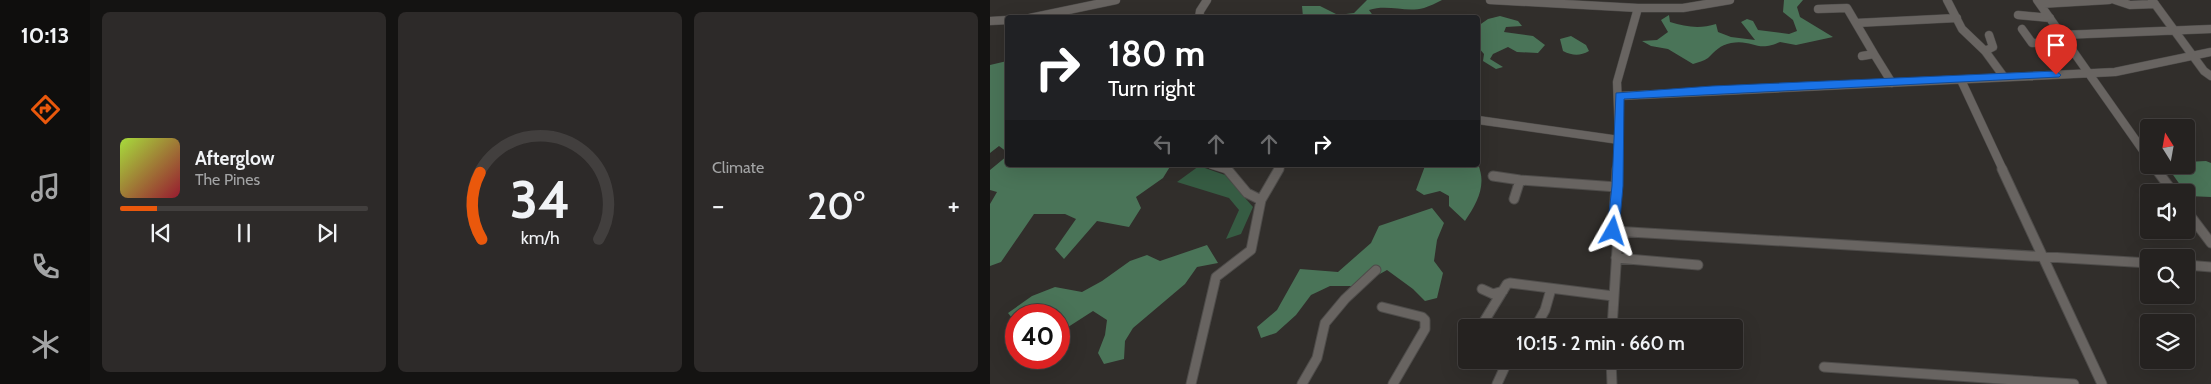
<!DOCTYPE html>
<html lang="en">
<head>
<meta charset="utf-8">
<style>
	:root { --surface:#252220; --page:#2d2a29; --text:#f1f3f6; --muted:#a3a4a5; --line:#423f3e; --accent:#ea580c }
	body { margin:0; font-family:Cabin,sans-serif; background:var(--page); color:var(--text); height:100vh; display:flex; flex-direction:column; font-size:19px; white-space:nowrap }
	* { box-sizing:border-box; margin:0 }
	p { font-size:16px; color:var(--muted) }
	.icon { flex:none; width:28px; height:28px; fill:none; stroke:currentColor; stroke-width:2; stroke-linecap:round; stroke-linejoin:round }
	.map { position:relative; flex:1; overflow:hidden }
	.details { display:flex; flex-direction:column; gap:12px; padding:12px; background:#141312; width:900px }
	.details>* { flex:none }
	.top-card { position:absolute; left:15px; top:15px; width:475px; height:152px; border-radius:5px; box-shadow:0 5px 20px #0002,0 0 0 1px var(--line); background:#202124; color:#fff; overflow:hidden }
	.needle { width:32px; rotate:349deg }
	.buttons { position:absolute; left:1150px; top:119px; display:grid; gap:10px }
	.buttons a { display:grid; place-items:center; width:55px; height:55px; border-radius:5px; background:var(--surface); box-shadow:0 5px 20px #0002,0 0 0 1px var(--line); font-size:25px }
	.speed { position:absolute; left:15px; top:304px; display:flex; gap:10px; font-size:25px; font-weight:700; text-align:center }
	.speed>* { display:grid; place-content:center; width:65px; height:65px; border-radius:50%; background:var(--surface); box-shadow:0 5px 20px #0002,0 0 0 1px var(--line); line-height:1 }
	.speed .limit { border:8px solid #d22; background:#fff; color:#111 }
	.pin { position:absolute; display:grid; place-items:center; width:42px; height:42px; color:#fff; margin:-51px -21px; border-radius:50% 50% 50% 0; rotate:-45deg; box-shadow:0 0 5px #0007 }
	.pin .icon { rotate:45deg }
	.me { position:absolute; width:55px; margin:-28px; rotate:6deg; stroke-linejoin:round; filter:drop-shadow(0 0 4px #0008) }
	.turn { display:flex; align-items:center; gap:18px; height:105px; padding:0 20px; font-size:22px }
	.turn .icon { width:65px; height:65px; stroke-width:2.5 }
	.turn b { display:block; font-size:35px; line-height:42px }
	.lanes { display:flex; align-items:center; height:48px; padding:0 20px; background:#0003; justify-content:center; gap:25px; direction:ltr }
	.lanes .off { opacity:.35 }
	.big { font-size:38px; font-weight:600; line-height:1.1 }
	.details .widget { flex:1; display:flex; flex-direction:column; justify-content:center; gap:8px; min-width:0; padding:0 18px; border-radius:8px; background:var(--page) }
	.details .dial { align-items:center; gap:0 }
	.dial svg { height:130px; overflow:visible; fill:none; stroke:var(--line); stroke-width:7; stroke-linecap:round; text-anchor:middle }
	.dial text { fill:var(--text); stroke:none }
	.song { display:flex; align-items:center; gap:15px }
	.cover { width:60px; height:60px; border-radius:8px; background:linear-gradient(135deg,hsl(80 70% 55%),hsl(350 70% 35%)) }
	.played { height:5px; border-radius:2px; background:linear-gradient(90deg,var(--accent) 15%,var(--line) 15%) }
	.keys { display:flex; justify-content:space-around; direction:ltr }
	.heat { display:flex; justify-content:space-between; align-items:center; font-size:28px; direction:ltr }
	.details .tiles { flex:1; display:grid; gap:12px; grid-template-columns:repeat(3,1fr) }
	.trip { position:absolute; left:468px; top:319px; width:285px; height:50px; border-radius:5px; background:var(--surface); box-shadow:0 5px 20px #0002,0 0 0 1px var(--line); font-weight:600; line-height:50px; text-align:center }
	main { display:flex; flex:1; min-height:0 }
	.dock { display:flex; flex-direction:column; width:90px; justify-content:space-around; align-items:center; background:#0f0e0d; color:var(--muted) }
	.dock .icon { width:35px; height:35px }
	.dock .on { color:var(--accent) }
	.dock b { font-size:22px; color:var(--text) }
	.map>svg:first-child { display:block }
</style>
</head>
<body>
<main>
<nav class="dock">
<b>10:13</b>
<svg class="icon on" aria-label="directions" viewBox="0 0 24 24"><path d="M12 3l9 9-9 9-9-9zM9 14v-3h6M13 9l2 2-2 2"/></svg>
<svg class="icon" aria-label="music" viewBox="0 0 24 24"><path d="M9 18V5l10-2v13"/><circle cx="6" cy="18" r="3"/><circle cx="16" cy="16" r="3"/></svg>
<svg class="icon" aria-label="phone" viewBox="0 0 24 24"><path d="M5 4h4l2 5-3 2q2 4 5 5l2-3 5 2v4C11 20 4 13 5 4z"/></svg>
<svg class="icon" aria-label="climate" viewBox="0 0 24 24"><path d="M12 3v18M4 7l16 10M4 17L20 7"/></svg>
</nav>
<section class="details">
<div class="tiles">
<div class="widget">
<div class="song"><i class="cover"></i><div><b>Afterglow</b><p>The Pines</p></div></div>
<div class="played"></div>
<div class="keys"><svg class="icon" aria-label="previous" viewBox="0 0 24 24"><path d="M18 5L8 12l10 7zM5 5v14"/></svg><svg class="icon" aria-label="pause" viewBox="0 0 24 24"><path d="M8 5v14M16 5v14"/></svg><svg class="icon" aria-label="next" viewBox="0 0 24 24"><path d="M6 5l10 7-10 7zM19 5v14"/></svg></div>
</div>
<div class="widget dial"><svg viewBox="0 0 100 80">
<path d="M14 69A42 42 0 1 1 86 69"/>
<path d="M14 69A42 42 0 0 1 13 28" stroke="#ea580c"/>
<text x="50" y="56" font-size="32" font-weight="700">34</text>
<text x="50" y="72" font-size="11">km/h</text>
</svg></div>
<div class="widget"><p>Climate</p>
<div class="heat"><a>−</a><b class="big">20°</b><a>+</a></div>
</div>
</div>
</section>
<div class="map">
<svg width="1221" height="384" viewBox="0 0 1221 384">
	<rect width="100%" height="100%" fill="#312e2b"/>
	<path fill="#365c43" d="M 209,166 L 235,175 L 263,207 L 251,234 L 236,239 L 249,210 L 239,198 L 187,182 Z"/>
	<path fill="#4a7458" d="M 377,0 L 452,0 C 446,3 440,6 434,8 C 416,13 398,4 379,10 L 384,17 L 390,17 L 313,17 L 312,6 L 330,6 L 348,15 L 364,13 Z
		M 794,0 L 813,0 L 807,7 L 810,17 L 843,37 L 806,45 L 790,42 C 767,53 763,39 741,43 C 730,45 725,51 718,58 C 714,61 708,62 703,64 L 678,49 L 661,46 L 652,41 L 667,40 L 678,32 L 671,20 L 679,15 L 680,22 C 696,27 710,29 726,24 L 728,32 L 741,37 L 765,40 L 751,22 L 757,19 L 763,21 L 768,30 L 799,34 L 807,31 L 803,20 L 793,12 Z
		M 510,16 L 528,21 L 532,26 L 516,27 L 514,32 L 543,36 L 555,45 L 548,53 L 527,52 L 518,47 L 503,54 L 500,59 L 513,67 L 506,69 L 493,61 L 494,54 L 488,47 L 488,26 L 498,19 Z
		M 581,36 L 596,45 L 599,51 C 590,56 583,56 573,51 L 570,39 Z
		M 17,61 L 17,152 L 9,146 L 0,153 L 0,65 Z
		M 17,156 L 18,165 L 181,165 L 173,178 L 146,197 L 151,208 L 139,227 L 107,221 L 74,259 L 65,249 L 86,219 L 75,214 L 44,214 L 11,262 L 0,266 L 0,204 L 7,192 L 0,190 L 0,170 Z
		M 1216,161 L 1221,163 L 1221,197 L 1198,196 L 1176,165 L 1196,165 L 1196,162 Z
		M 488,164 C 497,186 487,203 475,221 L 459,206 L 459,196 L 450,191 L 434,195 L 426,190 L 435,166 L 433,165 Z
		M 442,208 L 454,223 L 447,240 L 444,261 L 453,273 L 447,298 L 435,301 L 423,289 L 397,270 L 368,286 L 340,286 L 321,295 L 306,315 L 286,333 L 271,338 L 267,327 L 287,310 L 310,269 L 348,272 L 381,243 L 389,226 Z
		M 217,245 L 228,263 L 207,267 L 195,284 L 143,328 L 135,341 L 134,359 L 114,364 L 108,353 L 115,335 L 117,320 L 103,311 L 75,329 L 72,319 L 69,320 L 69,315 L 26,315 L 26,323 L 18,313 L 42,296 L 65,287 L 92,292 L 112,281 L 140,261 L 157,255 L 170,261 Z"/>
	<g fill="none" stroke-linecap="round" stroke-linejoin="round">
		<g stroke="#4e4c4a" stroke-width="9">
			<path id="minor-far1" d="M 500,0 L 648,8 L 693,8 L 740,0
				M 957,0 L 972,29 L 995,51 L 1014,77
				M 1047,0 L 1159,159
				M 1125,0 L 1140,5 L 1165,4
				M 1162,0 L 1214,71 L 1221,76
				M 1050,4 L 1119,0
				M 828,9 L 857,8 L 884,54 L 872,56
				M 1028,15 L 1060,18
				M 40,18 L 126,0
				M 209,18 L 210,11 L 217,0
				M 0,21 L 18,20
				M 866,23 L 967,18
				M 1032,29 L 1042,43 L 1077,42
				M 1072,35 L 1221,29
				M 995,51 L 1003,47 L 999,35
				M 884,54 L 902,83
				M 971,80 L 1013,170
				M 629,96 L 1125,72 L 1221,52
				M 488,120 L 629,140
				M 222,165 L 238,170
				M 1163,165 L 1167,170
				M 288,170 L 291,165
				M 627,170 L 629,134 L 627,82 L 648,8"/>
		</g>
		<g stroke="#4e4c4a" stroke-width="11">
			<path id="minor" d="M 237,169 L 257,193 L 271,200
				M 1012,169 L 1112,384
				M 1166,169 L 1183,192
				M 503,176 L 530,180 L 627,187
				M 524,199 L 530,180
				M 1196,210 L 1221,243
				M 623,231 L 1159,263
				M 626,258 L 708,265
				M 1196,265 L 1221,267
				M 492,289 L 503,294 L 513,291
				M 392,307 L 432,317 L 435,320 L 435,329 L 403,384
				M 490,328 L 517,284 L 520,283 L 623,296
				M 545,328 L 555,310 L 561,289
				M 622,328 L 628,234 L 623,231 L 627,169
				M 621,360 L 622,384
				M 714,360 L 729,363
				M 834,367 L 1084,384
				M 201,384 L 226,277 L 261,250 L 271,200 L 289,169
				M 312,384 L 327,358 L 335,323 L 355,299 L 386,270
				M 507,384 L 518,360"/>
		</g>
		<use href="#minor-far1" stroke="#686461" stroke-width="8"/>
		<use href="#minor" stroke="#686461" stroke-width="9"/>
	</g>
	<path fill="#1a73e8" stroke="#114b97" d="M 1066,71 L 1071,75 L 1069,77 L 634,99 L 633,186 L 629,231 L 627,235 L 619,235 L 617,231 L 622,186 L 626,93 L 722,86 Z"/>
</svg>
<div class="buttons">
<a><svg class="needle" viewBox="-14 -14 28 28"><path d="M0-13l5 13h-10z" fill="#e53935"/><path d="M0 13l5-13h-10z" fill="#a3a4a5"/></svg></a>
<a><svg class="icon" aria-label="sound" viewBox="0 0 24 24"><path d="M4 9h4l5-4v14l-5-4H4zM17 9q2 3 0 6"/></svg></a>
<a><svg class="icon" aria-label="search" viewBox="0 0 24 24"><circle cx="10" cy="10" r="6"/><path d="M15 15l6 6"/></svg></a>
<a><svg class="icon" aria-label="layers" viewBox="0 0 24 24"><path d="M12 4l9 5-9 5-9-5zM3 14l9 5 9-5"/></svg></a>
</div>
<div class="speed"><div class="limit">40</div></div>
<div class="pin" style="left:1066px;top:75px;background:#d93025"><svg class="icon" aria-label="arrive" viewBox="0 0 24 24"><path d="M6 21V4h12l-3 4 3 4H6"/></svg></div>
<svg class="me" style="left:623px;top:231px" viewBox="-20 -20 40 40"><path d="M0-17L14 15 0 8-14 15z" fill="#1a73e8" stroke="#fff" stroke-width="4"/></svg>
<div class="trip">10:15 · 2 min · 660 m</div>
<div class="top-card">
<div class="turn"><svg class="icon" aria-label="right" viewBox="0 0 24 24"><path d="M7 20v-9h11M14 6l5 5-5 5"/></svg><div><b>180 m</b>Turn right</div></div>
<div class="lanes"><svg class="icon off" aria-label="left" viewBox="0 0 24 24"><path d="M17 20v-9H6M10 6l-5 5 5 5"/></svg><svg class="icon off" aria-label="ahead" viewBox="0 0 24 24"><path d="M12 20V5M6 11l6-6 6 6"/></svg><svg class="icon off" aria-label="ahead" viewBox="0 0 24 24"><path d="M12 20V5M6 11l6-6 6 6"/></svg><svg class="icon" aria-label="right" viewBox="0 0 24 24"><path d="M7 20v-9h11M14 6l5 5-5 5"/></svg></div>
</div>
</div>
</main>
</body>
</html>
